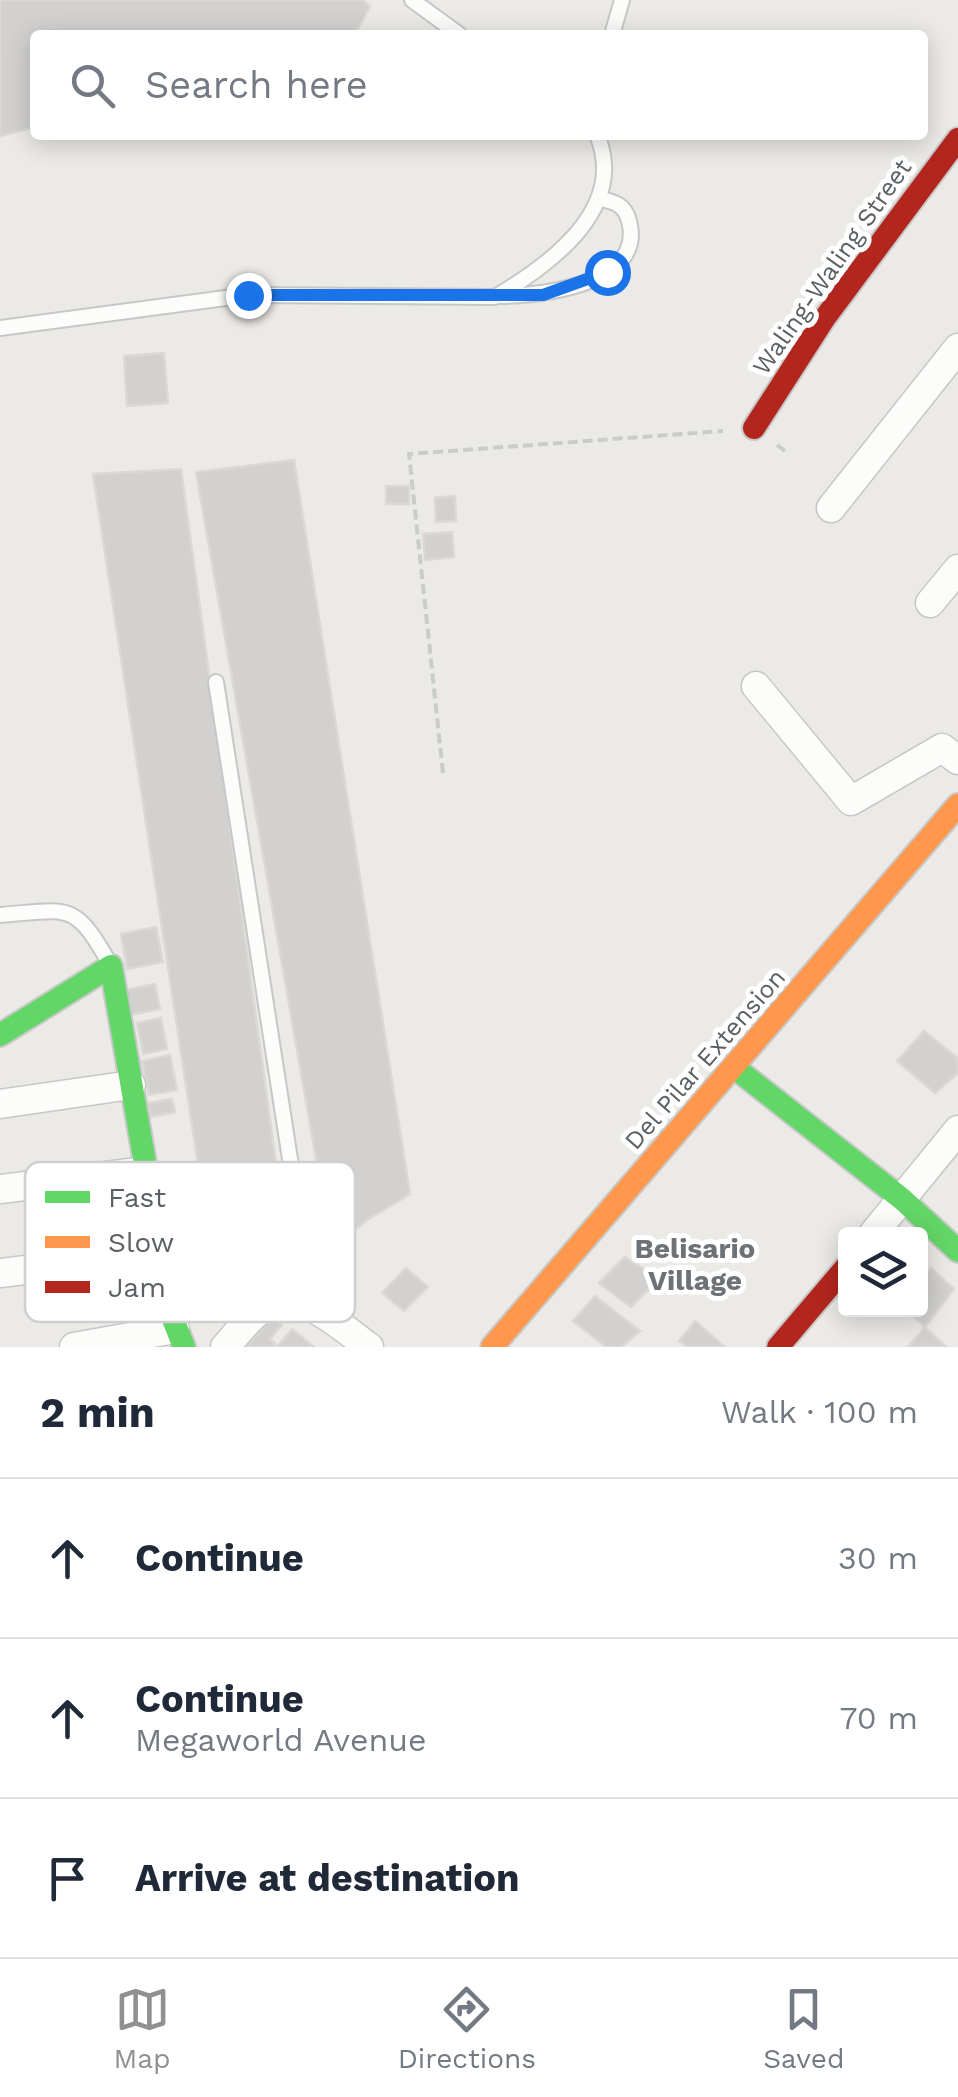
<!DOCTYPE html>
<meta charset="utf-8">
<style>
:root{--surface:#fff;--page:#f2f2f3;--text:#1f2937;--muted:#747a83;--line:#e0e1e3;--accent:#8e9092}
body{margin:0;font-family:"Work Sans",sans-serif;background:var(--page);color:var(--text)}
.controls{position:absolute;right:30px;bottom:30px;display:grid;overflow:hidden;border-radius:10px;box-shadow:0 5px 25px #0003}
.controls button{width:90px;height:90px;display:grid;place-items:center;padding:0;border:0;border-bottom:2px solid var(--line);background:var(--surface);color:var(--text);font:50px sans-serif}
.stop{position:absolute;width:30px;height:30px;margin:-22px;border:8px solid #1a73e8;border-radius:50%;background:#fff}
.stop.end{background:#1a73e8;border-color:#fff;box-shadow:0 2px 10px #0008}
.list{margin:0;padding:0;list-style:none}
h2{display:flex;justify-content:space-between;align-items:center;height:130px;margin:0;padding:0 40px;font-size:42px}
h2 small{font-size:32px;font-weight:400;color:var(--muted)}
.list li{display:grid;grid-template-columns:65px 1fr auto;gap:30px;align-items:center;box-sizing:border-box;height:160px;padding:0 40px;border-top:2px solid var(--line)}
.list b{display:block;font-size:38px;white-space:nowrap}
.list p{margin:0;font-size:32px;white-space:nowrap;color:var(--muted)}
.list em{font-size:32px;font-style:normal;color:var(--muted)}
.icon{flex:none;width:55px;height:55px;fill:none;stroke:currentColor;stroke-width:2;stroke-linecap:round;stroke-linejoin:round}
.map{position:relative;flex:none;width:958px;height:1347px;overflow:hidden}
.search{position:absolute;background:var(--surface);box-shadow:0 5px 25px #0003;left:30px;right:30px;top:30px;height:110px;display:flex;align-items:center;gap:25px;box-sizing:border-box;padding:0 35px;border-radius:10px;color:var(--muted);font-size:38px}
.sheet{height:610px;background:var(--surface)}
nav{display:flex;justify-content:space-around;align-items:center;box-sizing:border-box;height:140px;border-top:2px solid var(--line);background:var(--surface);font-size:28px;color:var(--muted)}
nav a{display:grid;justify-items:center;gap:5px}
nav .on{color:var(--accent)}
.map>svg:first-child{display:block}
.building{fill:#d2d1cf;stroke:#dbd9d5;stroke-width:2.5}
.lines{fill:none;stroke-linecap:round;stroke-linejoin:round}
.lane-casing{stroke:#c7c7c7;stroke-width:18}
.street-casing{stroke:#c7c7c7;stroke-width:31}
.fast-casing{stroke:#c8c8c8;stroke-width:26}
.slow-casing{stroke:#c8c8c8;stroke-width:26}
.jam-casing{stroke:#c8c8c8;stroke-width:26}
.path{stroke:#c8cdc9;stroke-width:4;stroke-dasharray:10 5;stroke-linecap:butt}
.lane{stroke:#fcfcfb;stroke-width:14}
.street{stroke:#fcfcfb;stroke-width:28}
.fast{stroke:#63d668;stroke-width:22}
.slow{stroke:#ff974d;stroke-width:22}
.jam{stroke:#b3261e;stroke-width:22}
.route{stroke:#1a73e8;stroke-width:12}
.labels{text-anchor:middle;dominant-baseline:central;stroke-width:10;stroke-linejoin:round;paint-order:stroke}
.street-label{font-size:25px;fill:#5b6064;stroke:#fff}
.neighbourhood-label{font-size:28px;font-weight:bold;fill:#6c7276;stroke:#fff}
.key{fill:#fff;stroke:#cecfd0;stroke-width:2.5}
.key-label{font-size:28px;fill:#5b6064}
</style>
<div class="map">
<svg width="958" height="1347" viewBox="0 0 958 1347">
<rect width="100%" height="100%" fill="#eceae6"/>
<g class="building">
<path d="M 0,0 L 363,0 L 370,7 L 354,35 L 35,35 L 35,127 L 0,136 Z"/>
<path d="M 164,353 L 168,403 L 127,406 L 124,356 Z"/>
<path d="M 294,460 L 410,1194 L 367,1220 L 332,1250 L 196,472 Z"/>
<path d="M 181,469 L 277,1171 L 262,1259 L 214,1270 L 93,474 Z"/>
<rect x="386" y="486" width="23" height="18"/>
<path d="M 455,496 L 456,521 L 436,522 L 435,498 Z"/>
<path d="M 452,532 L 454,557 L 425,560 L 423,534 Z"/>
<path d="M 156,927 L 163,962 L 127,969 L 121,934 Z"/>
<path d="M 155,984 L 160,1009 L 131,1015 L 126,990 Z"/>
<path d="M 161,1018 L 167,1049 L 143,1054 L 137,1023 Z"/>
<path d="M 924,1031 L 958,1058 L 958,1073 L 935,1093 L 897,1061 Z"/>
<path d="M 170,1055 L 177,1090 L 149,1095 L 142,1061 Z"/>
<path d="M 172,1099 L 175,1112 L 151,1117 L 148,1103 Z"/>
<path d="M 625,1257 L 659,1279 L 631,1307 L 599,1283 Z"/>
<path d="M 406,1268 L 428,1287 L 404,1311 L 382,1293 Z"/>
<path d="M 931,1268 L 954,1289 L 925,1327 L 906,1310 L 920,1310 L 920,1281 Z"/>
<path d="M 595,1296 L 640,1331 L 621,1347 L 606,1347 L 573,1321 Z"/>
<path d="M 272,1317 L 282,1325 L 270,1339 L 275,1344 L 273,1347 L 247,1347 Z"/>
<path d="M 695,1321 L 725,1347 L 687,1347 L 679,1341 Z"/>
<path d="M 925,1327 L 946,1347 L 908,1347 Z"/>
<path d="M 292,1329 L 314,1347 L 277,1347 Z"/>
</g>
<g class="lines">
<g class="lane-casing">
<g id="lane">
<path d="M 412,0 L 460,35"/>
<path d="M 612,35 L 622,0"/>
<path d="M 501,296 C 544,295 646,284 629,221 C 625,205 615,202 601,199"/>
<path d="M 0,328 L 248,295 L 495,297 C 551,264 628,208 597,135"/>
<path d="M 216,682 L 292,1172 L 289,1301"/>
<path d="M 0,915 C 70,910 74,900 111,966"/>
</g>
</g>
<g class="street-casing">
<g id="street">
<path d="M 831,508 L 958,348"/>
<path d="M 930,603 L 958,569"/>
<path d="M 756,686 L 851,801 L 942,748 L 958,760"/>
<path d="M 0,1104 L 131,1085"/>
<path d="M 0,1189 L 146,1171"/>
<path d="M 873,1234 L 958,1130"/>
<path d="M 0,1273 L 160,1253"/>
<path d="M 74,1347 L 175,1329"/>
<path d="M 225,1347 C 237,1334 249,1317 264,1307 C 299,1285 342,1328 369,1347"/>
</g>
</g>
<g class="fast-casing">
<g id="fast">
<path d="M 0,1035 L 111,966 L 171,1314 L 184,1347"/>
<path d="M 735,1068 L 902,1199 L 958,1251"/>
</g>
</g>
<g class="slow-casing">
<path id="slow" d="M 492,1347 L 958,805"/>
</g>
<g class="jam-casing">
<g id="jam">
<path d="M 754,428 L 824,319 L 958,139"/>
<path d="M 778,1347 L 846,1267"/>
</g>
</g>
<g class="path">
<path d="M 777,445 L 789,454"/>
<path d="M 443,773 L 409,454 L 723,431"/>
</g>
<use href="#lane" class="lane"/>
<use href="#street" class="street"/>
<use href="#fast" class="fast"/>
<use href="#slow" class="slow"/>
<use href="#jam" class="jam"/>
</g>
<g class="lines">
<path class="route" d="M 248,295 L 543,295 L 607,272"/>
</g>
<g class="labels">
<g class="street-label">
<text transform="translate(832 267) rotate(-55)">Waling-Waling Street</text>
<text transform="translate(705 1059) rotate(-49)">Del Pilar Extension</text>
</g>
<g class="neighbourhood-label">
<text x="695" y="1248">Belisario<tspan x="695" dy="32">Village</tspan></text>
</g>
</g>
<rect x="25" y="1162" width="330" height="160" rx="15" class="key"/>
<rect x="45" y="1191" width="45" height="12" fill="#63d668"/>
<rect x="45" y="1236" width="45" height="12" fill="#ff974d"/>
<rect x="45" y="1281" width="45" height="12" fill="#b3261e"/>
<g class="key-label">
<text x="108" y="1207">Fast</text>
<text x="108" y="1252">Slow</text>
<text x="108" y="1297">Jam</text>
</g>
</svg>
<div class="controls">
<button><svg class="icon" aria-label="layers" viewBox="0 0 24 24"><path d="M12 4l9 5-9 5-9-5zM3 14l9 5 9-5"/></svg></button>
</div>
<div class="stop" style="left:607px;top:272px"></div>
<div class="stop end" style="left:248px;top:295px"></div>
<div class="search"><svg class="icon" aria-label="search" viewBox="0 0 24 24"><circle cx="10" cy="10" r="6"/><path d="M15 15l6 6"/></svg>Search here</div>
</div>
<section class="sheet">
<h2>2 min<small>Walk · 100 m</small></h2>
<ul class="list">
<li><svg class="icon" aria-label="ahead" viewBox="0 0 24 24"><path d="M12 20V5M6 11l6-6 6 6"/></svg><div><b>Continue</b></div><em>30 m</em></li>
<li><svg class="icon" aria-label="ahead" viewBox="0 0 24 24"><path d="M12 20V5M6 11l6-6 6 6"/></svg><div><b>Continue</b><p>Megaworld Avenue</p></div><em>70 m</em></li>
<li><svg class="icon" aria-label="arrive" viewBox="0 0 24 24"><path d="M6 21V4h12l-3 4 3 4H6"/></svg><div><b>Arrive at destination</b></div></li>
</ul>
</section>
<nav>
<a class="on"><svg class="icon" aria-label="map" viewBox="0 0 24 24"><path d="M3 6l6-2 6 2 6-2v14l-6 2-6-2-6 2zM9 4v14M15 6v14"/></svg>Map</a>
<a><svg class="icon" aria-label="directions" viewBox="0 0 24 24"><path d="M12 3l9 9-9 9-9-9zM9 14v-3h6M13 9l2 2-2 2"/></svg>Directions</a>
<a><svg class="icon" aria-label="saved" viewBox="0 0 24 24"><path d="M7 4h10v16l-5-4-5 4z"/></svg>Saved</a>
</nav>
